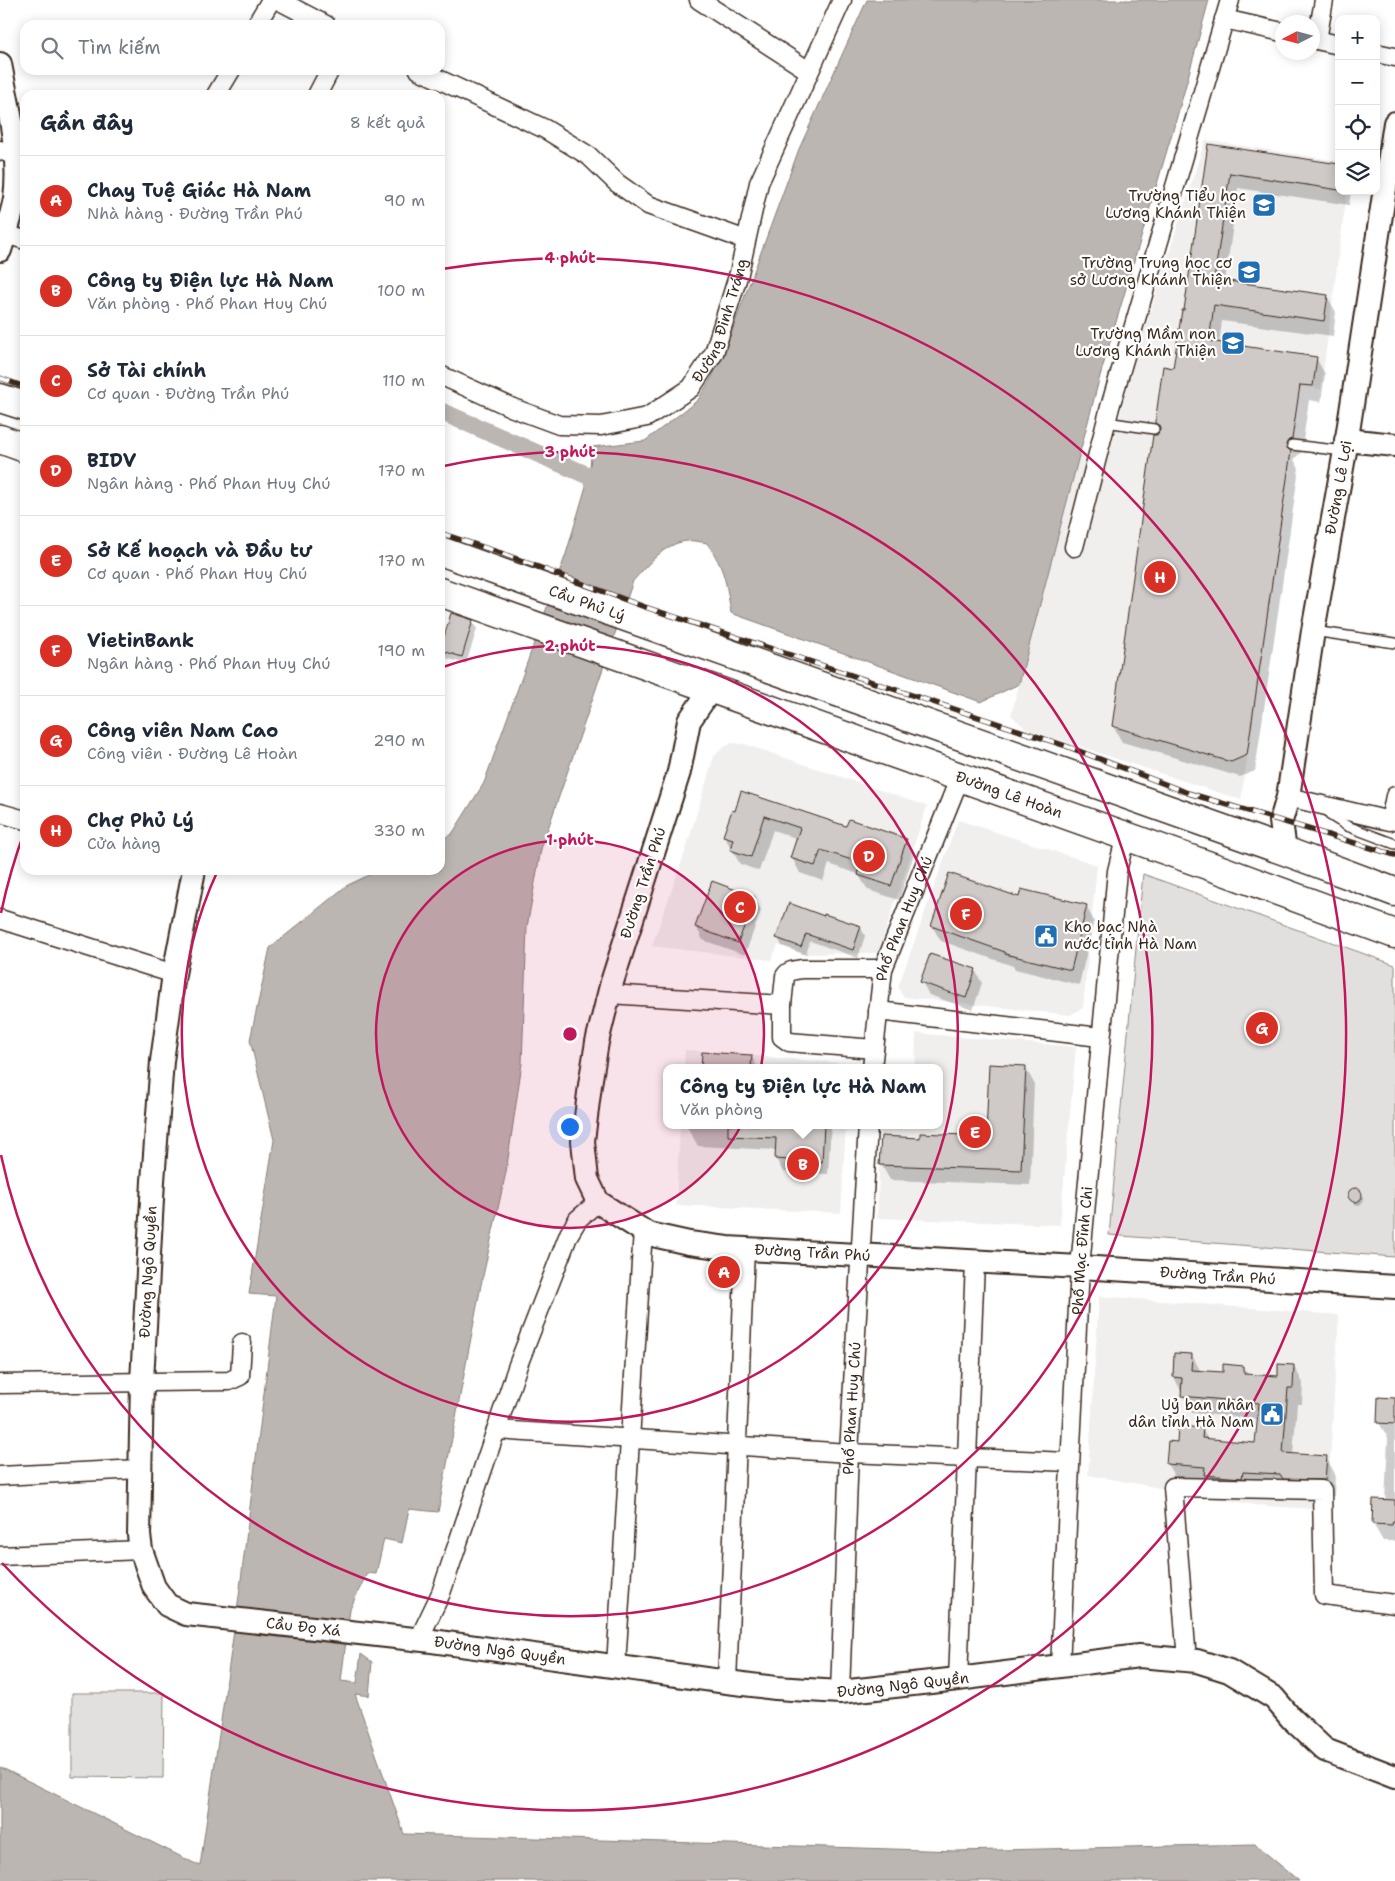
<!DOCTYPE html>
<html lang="vi">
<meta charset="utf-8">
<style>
:root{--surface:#fff;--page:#f2f2f3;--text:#1f2937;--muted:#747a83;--line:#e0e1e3;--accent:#d93025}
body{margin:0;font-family:"Shantell Sans",sans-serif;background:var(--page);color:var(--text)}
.controls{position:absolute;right:15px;top:15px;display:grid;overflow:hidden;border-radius:10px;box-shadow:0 2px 12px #0003}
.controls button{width:45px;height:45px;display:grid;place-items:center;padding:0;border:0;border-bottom:1px solid var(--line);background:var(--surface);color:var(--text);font:25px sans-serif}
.compass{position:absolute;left:1275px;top:15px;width:45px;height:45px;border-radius:50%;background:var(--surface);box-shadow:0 2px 12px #0003;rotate:264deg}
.you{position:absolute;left:569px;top:1126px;width:18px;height:18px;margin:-12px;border:4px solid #fff;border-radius:50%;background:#1a73e8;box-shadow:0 0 0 8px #1a73e833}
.badge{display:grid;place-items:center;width:32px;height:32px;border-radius:50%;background:var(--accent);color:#fff;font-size:16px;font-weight:700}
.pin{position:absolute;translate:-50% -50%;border:2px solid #fff;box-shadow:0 1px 5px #0006}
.popup{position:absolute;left:663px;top:1064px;width:280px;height:65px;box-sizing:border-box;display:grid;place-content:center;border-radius:10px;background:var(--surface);filter:drop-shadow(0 1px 4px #0005);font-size:16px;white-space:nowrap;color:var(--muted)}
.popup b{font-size:19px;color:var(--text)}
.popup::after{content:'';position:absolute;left:50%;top:100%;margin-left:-10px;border:10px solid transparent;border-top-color:var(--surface)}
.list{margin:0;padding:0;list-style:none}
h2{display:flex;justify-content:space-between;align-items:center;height:65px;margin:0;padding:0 20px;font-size:21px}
h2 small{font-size:16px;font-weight:400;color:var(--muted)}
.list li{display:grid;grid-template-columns:32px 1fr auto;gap:15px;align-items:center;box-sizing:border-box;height:90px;padding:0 20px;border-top:1px solid var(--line)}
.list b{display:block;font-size:19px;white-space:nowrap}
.list p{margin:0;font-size:16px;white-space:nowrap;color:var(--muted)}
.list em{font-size:16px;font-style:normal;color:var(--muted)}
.icon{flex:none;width:28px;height:28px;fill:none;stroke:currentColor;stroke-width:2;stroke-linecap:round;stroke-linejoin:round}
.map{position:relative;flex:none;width:1395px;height:1881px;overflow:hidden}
.search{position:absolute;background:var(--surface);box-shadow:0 2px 12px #0003;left:20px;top:20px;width:425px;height:55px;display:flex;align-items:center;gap:12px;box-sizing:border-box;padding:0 18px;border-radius:15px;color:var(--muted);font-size:19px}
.panel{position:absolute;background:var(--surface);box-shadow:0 2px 12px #0003;left:20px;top:90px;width:425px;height:785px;border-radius:15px}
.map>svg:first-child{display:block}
.built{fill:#f1efee}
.green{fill:#e2e0de;stroke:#8e857e}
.water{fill:#bcb6b3;stroke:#887e77}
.shadow{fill:#0003}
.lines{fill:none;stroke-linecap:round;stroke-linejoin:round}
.canal{stroke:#bcb6b3;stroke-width:18}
.building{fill:#cfcac7;stroke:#3b2a1e}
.service-casing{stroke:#3b2a1e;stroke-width:12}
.minor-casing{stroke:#3b2a1e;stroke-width:21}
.tertiary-casing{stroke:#3b2a1e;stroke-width:26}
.primary-casing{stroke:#3b2a1e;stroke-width:31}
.service{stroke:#fff;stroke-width:9}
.minor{stroke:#fff;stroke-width:18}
.tertiary{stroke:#fff;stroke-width:22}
.primary{stroke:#fff;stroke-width:28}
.rail-casing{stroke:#3b2a1e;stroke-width:5.5}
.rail{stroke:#fff;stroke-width:4;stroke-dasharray:11;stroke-linecap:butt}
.ring{fill:none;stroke:#c2185b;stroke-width:2.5}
.labels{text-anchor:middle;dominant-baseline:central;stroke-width:4.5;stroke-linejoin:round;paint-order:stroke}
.poi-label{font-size:15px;fill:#3b2a1e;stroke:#fff;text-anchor:end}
.street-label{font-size:15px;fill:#3b2a1e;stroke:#fff}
.centre{fill:#c2185b;stroke:#fff;stroke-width:2.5}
.ring-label{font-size:15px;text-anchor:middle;font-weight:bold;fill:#c2185b;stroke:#fff;stroke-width:4.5;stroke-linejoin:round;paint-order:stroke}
</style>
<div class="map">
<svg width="1395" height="1881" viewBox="0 0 1395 1881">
<rect width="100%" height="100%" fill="#fff"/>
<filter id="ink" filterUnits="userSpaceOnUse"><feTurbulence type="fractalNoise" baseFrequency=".02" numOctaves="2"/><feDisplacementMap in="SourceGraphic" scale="10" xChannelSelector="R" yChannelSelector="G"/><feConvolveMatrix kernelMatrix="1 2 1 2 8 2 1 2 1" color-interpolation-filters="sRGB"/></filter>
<g filter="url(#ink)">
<g class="built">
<path d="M 1205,140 L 1339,161 L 1339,191 L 1347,191 L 1321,389 L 1300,386 L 1241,800 L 1026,729 L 1011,715 L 1080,452 L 1108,458 L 1134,363 Z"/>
<path d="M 732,743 L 744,744 L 927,806 L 878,953 L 805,954 L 778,945 L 771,960 L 652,946 L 685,852 L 714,756 L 723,748 Z"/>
<path d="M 958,820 L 1097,865 L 1083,1008 L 1070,1015 L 903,997 L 898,987 Z"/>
<path d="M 916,1033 L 1076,1047 L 1060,1225 L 877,1218 L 881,1126 L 912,1128 L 913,1125 L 939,1125 L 939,1068 L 915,1068 Z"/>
<path d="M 685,1050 L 850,1064 L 849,1068 L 684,1068 Z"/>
<path d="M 680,1125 L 846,1125 L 841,1213 L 676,1205 Z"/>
<path d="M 1099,1296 L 1339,1315 L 1327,1510 L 1254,1505 L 1088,1475 Z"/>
</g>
<g class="green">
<path d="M 1143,874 L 1395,965 L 1395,1257 L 1109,1235 Z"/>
<path d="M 72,1693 L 164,1693 L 163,1778 L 72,1777 Z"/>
</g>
<path class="water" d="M 867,0 L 1209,0 L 1181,103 L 1100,376 L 1019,684 L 981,702 L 731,613 C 726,582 725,569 707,543 C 701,542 693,540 687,541 C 664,543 647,566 633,581 L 541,849 L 527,927 L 522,1063 L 506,1172 L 481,1285 L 438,1512 L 409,1509 L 402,1543 L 384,1539 L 376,1574 L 367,1573 L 350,1609 L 341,1681 L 357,1683 L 361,1654 L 372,1662 L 369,1696 L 355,1694 L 404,1834 L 957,1851 L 1255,1844 L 1299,1881 L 0,1881 L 0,1767 L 200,1866 L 239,1596 L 276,1296 L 249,1294 L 274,1140 L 250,1040 L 270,948 L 346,886 L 379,870 L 440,870 L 440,840 L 452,834 L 484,783 L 566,554 L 589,476 L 592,447 L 645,441 L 698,400 L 712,377 L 725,350 L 799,149 Z"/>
<g class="shadow">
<path d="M 1209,146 L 1339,165 L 1339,191 L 1351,191 L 1349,205 L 1238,188 L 1225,282 L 1327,296 L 1336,312 L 1333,336 L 1222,321 L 1219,344 L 1316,358 L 1325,374 L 1321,402 L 1309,400 L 1301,454 L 1298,455 L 1294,460 L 1299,468 L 1255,771 L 1240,777 L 1122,742 L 1113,726 L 1157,436 L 1161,431 L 1156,423 L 1174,369 L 1185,311 Z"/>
<path d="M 472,621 L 477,629 L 466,664 L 446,658 L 442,650 Z"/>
<path d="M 742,793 L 847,828 L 906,840 L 914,854 L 899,900 L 868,890 L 858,874 L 829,864 L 823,881 L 800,873 L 792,858 L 798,839 L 773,830 L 759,871 L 740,864 L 724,836 L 735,812 Z"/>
<path d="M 754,898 L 761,910 L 745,955 L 703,940 L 696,927 Z"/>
<path d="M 1019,899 L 1086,906 L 1094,921 L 1079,985 L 1015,969 L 1013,966 L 941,941 L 932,926 Z"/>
<path d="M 825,915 L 861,928 L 865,936 L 858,958 L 810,941 L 806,955 L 782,946 L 778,938 L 824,917 Z"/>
<path d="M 975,970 L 982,983 L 973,1010 L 929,995 L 922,982 Z"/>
<path d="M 751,1056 L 758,1068 L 702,1068 Z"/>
<path d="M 1025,1067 L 1034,1083 L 1030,1185 L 890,1180 L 881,1164 L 921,1140 L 987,1138 Z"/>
<path d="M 686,1125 L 831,1125 L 828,1174 L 783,1172 L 776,1159 L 777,1150 L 698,1146 Z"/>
<path d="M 1354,1189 L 1359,1190 L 1363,1198 L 1362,1203 L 1359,1205 L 1354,1204 L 1350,1195 L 1351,1191 Z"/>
<path d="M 1176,1354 L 1192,1355 L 1201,1372 L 1224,1373 L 1244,1367 L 1248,1375 L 1279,1377 L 1294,1366 L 1303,1383 L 1302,1404 L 1297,1404 L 1293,1455 L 1326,1457 L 1335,1474 L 1334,1496 L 1294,1495 L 1177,1480 L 1167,1464 L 1179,1443 L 1202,1429 L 1208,1440 L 1256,1444 L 1259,1419 L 1192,1413 L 1174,1377 Z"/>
<path d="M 1395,1400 L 1395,1541 L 1383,1541 L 1373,1524 L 1385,1501 L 1388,1438 L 1379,1423 Z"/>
</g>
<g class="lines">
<path class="canal" d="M 440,411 L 589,476 L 603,493"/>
</g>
<g class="building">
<path d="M 1208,144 L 1339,164 L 1339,190 L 1230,173 L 1214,279 L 1328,295 L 1324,321 L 1214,305 L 1209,341 L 1317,357 L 1313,386 L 1300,385 L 1292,439 L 1289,440 L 1286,444 L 1287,448 L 1291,451 L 1247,755 L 1231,762 L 1112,726 L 1153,435 L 1157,435 L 1160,430 L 1160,426 L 1155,423 L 1163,366 L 1173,368 L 1182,310 L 1184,310 Z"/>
<path d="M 451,613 L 473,620 L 462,657 L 440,650 Z"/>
<path d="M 741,791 L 846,826 L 849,819 L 907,839 L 891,886 L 858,875 L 861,863 L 821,850 L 815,866 L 790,858 L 800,828 L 764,816 L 751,857 L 730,850 L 733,839 L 723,836 L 732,810 L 735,811 Z"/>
<path d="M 949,873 L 1019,897 L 1021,889 L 1087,905 L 1071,970 L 1005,954 L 1005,952 L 931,926 Z"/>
<path d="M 712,881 L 755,897 L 738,943 L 695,927 Z"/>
<path d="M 789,903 L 824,916 L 824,914 L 861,926 L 853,950 L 806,934 L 801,947 L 776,938 Z"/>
<path d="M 930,954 L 976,969 L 966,998 L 920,982 Z"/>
<path d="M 702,1052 L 752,1055 L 751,1068 L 701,1068 Z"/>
<path d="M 989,1064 L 1026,1066 L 1021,1170 L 879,1165 L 881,1136 L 920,1138 L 920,1133 L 986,1136 Z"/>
<path d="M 728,1125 L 824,1125 L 822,1162 L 775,1159 L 776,1138 L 728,1136 Z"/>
<circle cx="1355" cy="1195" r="7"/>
<path d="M 1174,1353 L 1192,1354 L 1191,1370 L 1223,1372 L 1223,1364 L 1244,1366 L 1244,1374 L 1278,1376 L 1278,1364 L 1294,1365 L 1293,1388 L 1288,1388 L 1283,1453 L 1327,1456 L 1325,1480 L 1283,1479 L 1280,1474 L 1243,1472 L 1242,1478 L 1204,1475 L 1205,1467 L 1166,1464 L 1168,1441 L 1177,1442 L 1178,1426 L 1203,1428 L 1202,1438 L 1255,1443 L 1259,1403 L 1181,1396 L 1182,1378 L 1173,1377 Z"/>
<path d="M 1378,1397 L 1395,1398 L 1395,1424 L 1377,1423 Z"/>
<path d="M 1373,1499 L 1395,1500 L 1395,1521 L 1393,1521 L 1392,1525 L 1372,1524 Z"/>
</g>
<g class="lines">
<g class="service-casing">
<g id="service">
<path d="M 1106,422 L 1154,429"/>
<path d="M 1292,445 L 1344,451"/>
<path d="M 1313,631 L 1395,643"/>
<path d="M 1326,806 L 1331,816 L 1347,826 L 1395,844"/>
</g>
</g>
<g class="minor-casing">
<g id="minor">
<path d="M 278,0 L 326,25"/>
<path d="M 699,0 L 809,71"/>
<path d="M 1224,19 L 1282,32"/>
<path d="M 256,25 L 271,0"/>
<path d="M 1312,39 L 1339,45"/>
<path d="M 1317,40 L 1324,0"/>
<path d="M 1376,53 L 1395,57"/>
<path d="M 419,70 L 545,129 L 589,156 L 617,183 L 648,205 L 746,240"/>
<path d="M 216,95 L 231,70"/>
<path d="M 317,95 L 330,70"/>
<path d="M 0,150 L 15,156"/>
<path d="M 5,234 L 25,240"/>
<path id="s1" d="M 440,375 L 513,408 L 559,425 L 601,426 L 647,417 L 691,388 L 714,353 L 739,273 L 759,183 L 842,0"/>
<path d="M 1074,547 L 1110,407 L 1230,0"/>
<path d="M 1288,797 L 1390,821 L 1395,796"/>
<path d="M 0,813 L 25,820"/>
<path d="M 0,919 L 174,974"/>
<path d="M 609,994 L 782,1005"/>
<path d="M 878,1011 L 1100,1037"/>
<path d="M 874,1049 L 789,1042 L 782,1037 L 782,1005 L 785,976 C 789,970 795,970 802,969 L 883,969"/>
<path id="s2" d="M 872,1068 L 883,969 L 960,777"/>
<path d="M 0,1384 L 229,1381 L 240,1376 L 242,1343"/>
<path d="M 496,1430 L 849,1453 L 1069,1462"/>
<path d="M 0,1476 L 140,1469"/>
<path d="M 0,1556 L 141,1550"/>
<path d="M 419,1639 L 441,1593 L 518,1365 L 569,1234 L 578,1219 L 598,1202"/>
<path d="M 1187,1660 L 1173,1487 L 1322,1490 L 1324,1595 L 1395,1604"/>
<path d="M 616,1666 L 643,1230"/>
<path id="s3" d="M 1060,1666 L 1080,1267 L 1117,871 L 1122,851 L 1129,837"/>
<path d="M 958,1679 L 975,1262"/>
<path d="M 727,1682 L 745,1249"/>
<path id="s4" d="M 840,1692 L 849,1453 L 868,1125"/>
</g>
</g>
<g class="tertiary-casing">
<g id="tertiary">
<path d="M 0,64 C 8,108 21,153 15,198 C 12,216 5,234 0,250"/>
<path d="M 1346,440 L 1395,445"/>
<path id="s5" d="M 711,689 L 689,721 L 679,772 L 612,982 L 597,1042 L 590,1085 L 583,1141 L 587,1179 L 598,1202 L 648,1234 L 689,1243 L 727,1248 L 1080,1267 L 1395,1287"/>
<path id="s6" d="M 1285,851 L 1281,821 L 1288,797 L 1313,631 L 1345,451 L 1395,123"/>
<path id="s7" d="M 194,870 L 174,974 L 162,1061 L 153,1181 L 142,1381 L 139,1535 L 141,1550 L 154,1587 L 167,1605 L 186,1614 L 432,1641 L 727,1682 L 776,1688 L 840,1692 L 958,1679 L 1139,1656 L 1197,1661 L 1229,1671 L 1274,1698 L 1291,1718 L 1325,1750 L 1395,1777"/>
</g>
</g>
<g class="primary-casing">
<g id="primary">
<path d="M 0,398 L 25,406"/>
<path d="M 0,439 L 25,448"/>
<path id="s8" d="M 440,551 L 1285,851 L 1395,892"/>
<path id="s9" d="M 440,592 L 1224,871 L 1395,934"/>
</g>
</g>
<use href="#service" class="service"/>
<use href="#minor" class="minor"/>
<use href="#tertiary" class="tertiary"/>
<use href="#primary" class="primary"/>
<g class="rail-casing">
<g id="rail">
<path d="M 0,378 L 25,387"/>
<path d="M 440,533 L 501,553 L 642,606 L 1066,746 L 1188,793 L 1395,855"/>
</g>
</g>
<use href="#rail" class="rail"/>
</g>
</g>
<circle cx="570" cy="1034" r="194" fill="#c2185b" fill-opacity=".12"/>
<g class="ring">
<circle cx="570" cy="1034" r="194"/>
<path d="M440 668A388 388 0 1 1 218 870"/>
<path d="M1 913A582 582 0 0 1 25 830M444 466A582 582 0 1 1 1 1155"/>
<path d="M442 269A776 776 0 1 1 2 1563"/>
</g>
<defs>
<g id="school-square" transform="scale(1.25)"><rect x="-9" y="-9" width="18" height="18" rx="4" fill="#1f6fb2" stroke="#fff"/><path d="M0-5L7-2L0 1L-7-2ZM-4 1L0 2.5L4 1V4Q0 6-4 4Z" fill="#fff"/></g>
<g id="civic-square" transform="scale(1.25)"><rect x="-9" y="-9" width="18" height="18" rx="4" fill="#1f6fb2" stroke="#fff"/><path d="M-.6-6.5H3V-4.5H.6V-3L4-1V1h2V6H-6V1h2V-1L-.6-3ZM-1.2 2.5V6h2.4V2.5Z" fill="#fff"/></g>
</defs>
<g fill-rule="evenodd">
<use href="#school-square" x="1264" y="205"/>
<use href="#school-square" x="1249" y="272"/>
<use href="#school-square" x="1233" y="343"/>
<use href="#civic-square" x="1046" y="936"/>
<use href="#civic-square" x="1272" y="1414"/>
</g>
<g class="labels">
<g class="poi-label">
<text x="1246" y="196">Trường Tiểu học<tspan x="1246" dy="17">Lương Khánh Thiện</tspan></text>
<text x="1232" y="263">Trường Trung học cơ<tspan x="1232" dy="17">sở Lương Khánh Thiện</tspan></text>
<text x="1216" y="334">Trường Mầm non<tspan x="1216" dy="17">Lương Khánh Thiện</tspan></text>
<text x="1064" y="927" text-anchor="start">Kho bạc Nhà<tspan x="1064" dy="17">nước tỉnh Hà Nam</tspan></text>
<text x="1254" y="1405">Uỷ ban nhân<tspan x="1254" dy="17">dân tỉnh Hà Nam</tspan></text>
</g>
<g class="street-label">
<text stroke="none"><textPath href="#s1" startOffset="345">Đường Đinh Tráng</textPath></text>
<text stroke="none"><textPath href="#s6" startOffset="369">Đường Lê Lợi</textPath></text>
<text stroke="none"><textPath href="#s8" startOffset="156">Cầu Phủ Lý</textPath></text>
<text stroke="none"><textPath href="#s9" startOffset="604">Đường Lê Hoàn</textPath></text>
<text transform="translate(643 883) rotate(-72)">Đường Trần Phú</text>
<text stroke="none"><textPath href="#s2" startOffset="154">Phố Phan Huy Chú</textPath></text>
<text stroke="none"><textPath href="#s3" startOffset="416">Phố Mạc Đĩnh Chi</textPath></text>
<text stroke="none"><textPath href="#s5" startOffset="762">Đường Trần Phú</textPath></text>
<text transform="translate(148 1272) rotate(-87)">Đường Ngô Quyền</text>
<text stroke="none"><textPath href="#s5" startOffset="1168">Đường Trần Phú</textPath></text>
<text stroke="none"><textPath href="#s4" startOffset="284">Phố Phan Huy Chú</textPath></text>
<text stroke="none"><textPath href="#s7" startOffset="884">Cầu Đọ Xá</textPath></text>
<text stroke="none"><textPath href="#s7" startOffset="1082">Đường Ngô Quyền</textPath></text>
<text stroke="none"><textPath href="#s7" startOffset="1488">Đường Ngô Quyền</textPath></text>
</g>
</g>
<circle cx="570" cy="1034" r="8" class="centre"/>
<g class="ring-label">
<text x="570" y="263">4 phút</text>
<text x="570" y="457">3 phút</text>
<text x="570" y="651">2 phút</text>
<text x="570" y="845">1 phút</text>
</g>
</svg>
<div class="controls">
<button>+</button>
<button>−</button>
<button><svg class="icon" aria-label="locate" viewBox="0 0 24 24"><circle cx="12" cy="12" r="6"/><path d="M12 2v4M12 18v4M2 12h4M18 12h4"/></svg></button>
<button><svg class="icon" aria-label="layers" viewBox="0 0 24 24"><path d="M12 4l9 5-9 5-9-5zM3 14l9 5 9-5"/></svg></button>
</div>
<svg class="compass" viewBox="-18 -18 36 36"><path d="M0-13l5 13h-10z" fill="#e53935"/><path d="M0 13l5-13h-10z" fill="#747a83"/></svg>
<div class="you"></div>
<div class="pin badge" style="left:724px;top:1272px">A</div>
<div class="pin badge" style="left:803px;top:1164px">B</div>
<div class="popup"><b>Công ty Điện lực Hà Nam</b>Văn phòng</div>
<div class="pin badge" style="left:740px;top:907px">C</div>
<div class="pin badge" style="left:869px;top:856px">D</div>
<div class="pin badge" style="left:975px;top:1132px">E</div>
<div class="pin badge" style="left:966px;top:914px">F</div>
<div class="pin badge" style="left:1262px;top:1028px">G</div>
<div class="pin badge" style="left:1160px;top:577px">H</div>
<div class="search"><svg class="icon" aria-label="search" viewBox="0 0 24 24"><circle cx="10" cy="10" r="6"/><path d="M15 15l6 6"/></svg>Tìm kiếm</div>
<section class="panel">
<h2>Gần đây<small>8 kết quả</small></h2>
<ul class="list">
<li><span class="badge">A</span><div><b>Chay Tuệ Giác Hà Nam</b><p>Nhà hàng · Đường Trần Phú</p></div><em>90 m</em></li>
<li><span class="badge">B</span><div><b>Công ty Điện lực Hà Nam</b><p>Văn phòng · Phố Phan Huy Chú</p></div><em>100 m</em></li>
<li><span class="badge">C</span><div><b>Sở Tài chính</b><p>Cơ quan · Đường Trần Phú</p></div><em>110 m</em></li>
<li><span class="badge">D</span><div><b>BIDV</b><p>Ngân hàng · Phố Phan Huy Chú</p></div><em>170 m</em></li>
<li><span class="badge">E</span><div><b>Sở Kế hoạch và Đầu tư</b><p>Cơ quan · Phố Phan Huy Chú</p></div><em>170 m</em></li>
<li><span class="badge">F</span><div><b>VietinBank</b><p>Ngân hàng · Phố Phan Huy Chú</p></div><em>190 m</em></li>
<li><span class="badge">G</span><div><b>Công viên Nam Cao</b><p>Công viên · Đường Lê Hoàn</p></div><em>290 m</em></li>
<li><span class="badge">H</span><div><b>Chợ Phủ Lý</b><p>Cửa hàng</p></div><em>330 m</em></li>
</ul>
</section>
</div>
